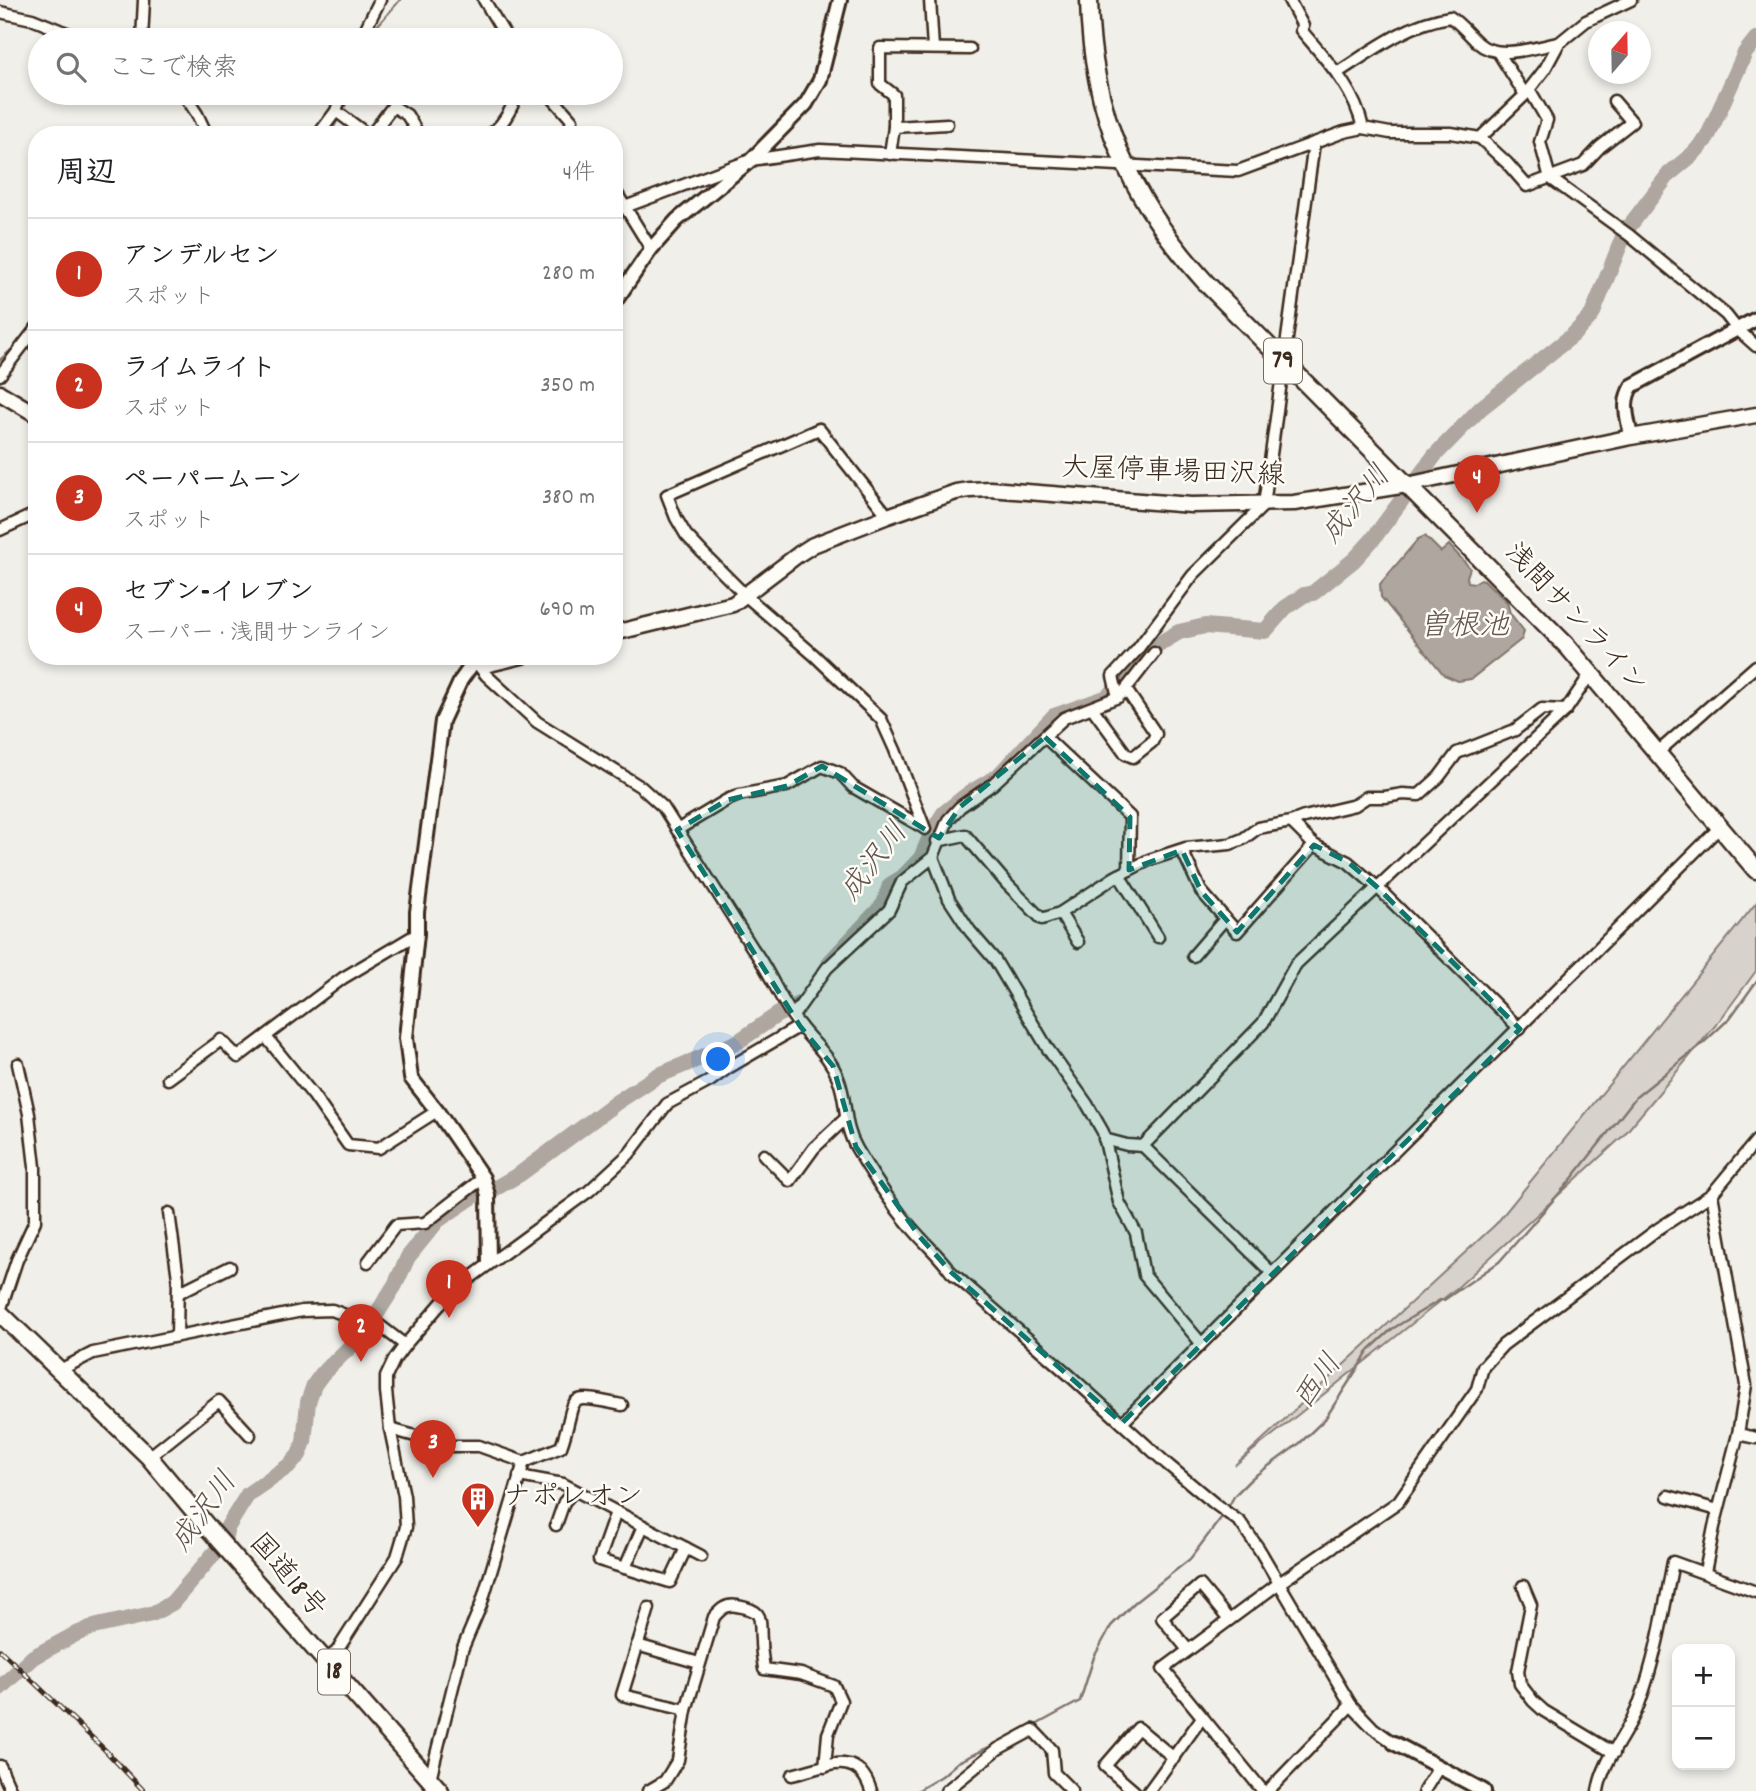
<!DOCTYPE html>
<html lang="ja">
<meta charset="utf-8">
<style>
:root{--surface:#fff;--page:#f2f2f2;--text:#202124;--muted:#757577;--line:#e0e0e0;--accent:#c8321e}
body{margin:0;font-family:Dekko,"Klee One",sans-serif;background:var(--page);color:var(--text)}
.controls{position:absolute;right:21px;bottom:21px;display:grid;overflow:hidden;border-radius:14px;box-shadow:0 4px 10px #0003}
.controls button{width:63px;height:63px;display:grid;place-items:center;padding:0;border:0;border-bottom:2px solid var(--line);background:var(--surface);color:var(--text);font:35px sans-serif}
.compass{position:absolute;left:1588px;top:21px;width:63px;height:63px;border-radius:50%;background:var(--surface);box-shadow:0 4px 10px #0003;rotate:20deg}
.you{position:absolute;left:719px;top:1060px;width:24px;height:24px;margin:-18px;border:5px solid #fff;border-radius:50%;background:#1a73e8;box-shadow:0 0 0 10px #1a73e833}
.badge{display:grid;place-items:center;width:46px;height:46px;border-radius:50%;background:var(--accent);color:#fff;font-size:23px;font-weight:700}
.pin{position:absolute;translate:-50% -58px;filter:drop-shadow(0 2px 4px #0008)}
.pin::after{content:'';position:absolute;top:37px;width:24px;height:21px;background:inherit;clip-path:polygon(0 0,100% 0,50% 100%)}
.list{margin:0;padding:0;list-style:none}
h2{display:flex;justify-content:space-between;align-items:center;height:91px;margin:0;padding:0 28px;font-size:30px}
h2 small{font-size:23px;font-weight:400;color:var(--muted)}
.list li{display:grid;grid-template-columns:46px 1fr auto;gap:21px;align-items:center;box-sizing:border-box;height:112px;padding:0 28px;border-top:2px solid var(--line)}
.list b{display:block;font-size:26px;white-space:nowrap}
.list p{margin:0;font-size:23px;white-space:nowrap;color:var(--muted)}
.list em{font-size:23px;font-style:normal;color:var(--muted)}
.icon{flex:none;width:38px;height:38px;fill:none;stroke:currentColor;stroke-width:2;stroke-linecap:round;stroke-linejoin:round}
.map{position:relative;flex:none;width:1756px;height:1791px;overflow:hidden}
.search{position:absolute;background:var(--surface);box-shadow:0 4px 10px #0003;left:28px;top:28px;width:595px;height:77px;display:flex;align-items:center;gap:18px;box-sizing:border-box;padding:0 24px;border-radius:38px;color:var(--muted);font-size:26px}
.panel{position:absolute;background:var(--surface);box-shadow:0 4px 10px #0003;left:28px;top:126px;width:595px;height:539px;border-radius:28px}
.map>svg:first-child{display:block}
.green{fill:#d7d2cc;stroke:#897e75;stroke-width:2}
.water{fill:#aea69f;stroke:#80746b;stroke-width:2}
.lines{fill:none;stroke-linecap:round;stroke-linejoin:round}
.stream{stroke:#80746b;stroke-width:2.5}
.river{stroke:#aea69f;stroke-width:16}
.minor-casing{stroke:#3b2a1e;stroke-width:15}
.tertiary-casing{stroke:#3b2a1e;stroke-width:18}
.secondary-casing{stroke:#3b2a1e;stroke-width:19}
.primary-casing{stroke:#3b2a1e;stroke-width:21}
.trunk-casing{stroke:#3b2a1e;stroke-width:21}
.minor{stroke:#fdfcf7;stroke-width:10}
.tertiary{stroke:#fdfcf7;stroke-width:12}
.secondary{stroke:#fdfcf7;stroke-width:14}
.primary{stroke:#fdfcf7;stroke-width:16}
.trunk{stroke:#fdfcf7;stroke-width:16}
.rail-casing{stroke:#3b2a1e;stroke-width:5}
.rail{stroke:#fdfcf7;stroke-width:2.5;stroke-dasharray:8;stroke-linecap:butt}
.marked{fill:#0f766e;fill-opacity:0.2;stroke:#0f766e;stroke-width:5;stroke-dasharray:14 9;stroke-linejoin:round}
.labels{text-anchor:middle;dominant-baseline:central;stroke-width:5;stroke-linejoin:round;paint-order:stroke}
.shield{fill:#fdfcf7;stroke:#75695f;stroke-width:2}
.shield-label{font-size:26px;font-weight:bold;fill:#3b2a1e}
.street-label{font-size:28px;fill:#3b2a1e;stroke:#fdfcf7}
.poi-label{font-size:28px;fill:#3b2a1e;stroke:#fdfcf7;text-anchor:start}
.water-label{font-size:30px;font-style:italic;fill:#63554b;stroke:#fdfcf7}
</style>
<div class="map">
<svg width="1756" height="1791" viewBox="0 0 1756 1791">
<rect width="100%" height="100%" fill="#f1efea"/>
<filter id="ink" filterUnits="userSpaceOnUse"><feTurbulence type="fractalNoise" baseFrequency=".0143" numOctaves="2"/><feDisplacementMap in="SourceGraphic" scale="14" xChannelSelector="R" yChannelSelector="G"/><feConvolveMatrix kernelMatrix="1 2 1 2 8 2 1 2 1" color-interpolation-filters="sRGB"/></filter>
<g filter="url(#ink)">
<path class="green" d="M 1756,903 L 1756,971 L 1720,1020 L 1623,1136 L 1458,1287 L 1235,1465 L 1496,1224 Z"/>
<path class="water" d="M 1425,536 L 1441,552 L 1449,545 L 1470,568 L 1467,577 L 1468,582 L 1474,583 L 1481,579 L 1484,580 L 1507,602 L 1510,613 L 1524,631 L 1522,639 L 1471,679 L 1458,681 L 1444,675 L 1381,597 L 1380,584 L 1418,539 Z"/>
<g class="lines">
<g class="stream">
<path d="M 373,40 L 378,25 L 400,0"/>
<path d="M 342,111 L 352,93"/>
<path d="M 330,135 L 339,117"/>
<path d="M 0,360 L 18,344"/>
<path d="M 1227,1509 L 1235,1495 L 1252,1478 L 1300,1443 L 1325,1419 L 1370,1349 L 1392,1329 L 1440,1300 L 1444,1300 L 1499,1262 L 1570,1181 L 1636,1097 L 1702,1044 L 1730,1018 L 1756,982"/>
<path d="M 1034,1726 L 1080,1701 L 1094,1657 L 1111,1626 L 1134,1603 L 1190,1559 L 1224,1514"/>
<path d="M 917,1791 L 942,1776 L 958,1762 L 1006,1739"/>
</g>
<g class="river">
<path d="M 830,962 L 884,904 L 890,885 L 903,877 L 921,858 L 932,832 L 944,813 L 968,794 L 998,776 L 1054,716 L 1105,698 L 1122,685 L 1157,645 L 1179,632 L 1205,626 L 1265,631 L 1285,608 L 1304,595 L 1313,593 L 1354,560 L 1373,539 L 1435,455 L 1481,408 L 1573,335 L 1592,315 L 1625,232 L 1669,174 L 1693,154 L 1707,138 L 1745,53 L 1756,39"/>
<path d="M 0,1688 L 33,1657 L 74,1635 L 93,1627 L 152,1614 L 172,1603 L 223,1543 L 227,1528 L 248,1494 L 290,1465 L 299,1455 L 304,1442 L 308,1402 L 314,1385 L 322,1374 L 352,1345 L 376,1315 L 395,1285 L 408,1257 L 438,1220 L 475,1195 L 494,1189 L 520,1174 L 617,1102 L 657,1076 L 736,1043 L 777,1015 L 801,1003"/>
</g>
<g class="minor-casing">
<g id="minor">
<path d="M 484,0 L 508,40"/>
<path d="M 930,0 L 933,48"/>
<path d="M 1289,0 L 1303,26 L 1301,30 C 1327,61 1354,88 1363,128"/>
<path d="M 0,12 L 32,19 L 84,40"/>
<path d="M 142,40 L 144,0"/>
<path d="M 360,40 L 380,0"/>
<path d="M 1498,52 L 1522,90 L 1532,94 L 1547,120 L 1540,142 L 1550,178 L 1629,235 L 1726,315 L 1737,329 L 1756,346"/>
<path d="M 1337,73 C 1373,50 1408,23 1450,17 C 1461,24 1468,34 1478,43 C 1498,61 1535,47 1559,43"/>
<path d="M 183,93 L 197,114 L 207,135"/>
<path d="M 548,93 L 572,120 L 568,135"/>
<path d="M 336,111 L 368,135"/>
<path d="M 894,127 L 947,124"/>
<path d="M 318,135 L 336,111 L 342,93"/>
<path d="M 371,135 L 393,106 L 407,115 L 419,135"/>
<path d="M 487,135 C 501,130 513,107 517,93"/>
<path d="M 1480,138 L 1524,96 L 1545,69 L 1559,43 L 1586,21 L 1631,0"/>
<path d="M 890,154 L 894,127 L 894,95 L 880,84 L 880,48 L 970,49"/>
<path d="M 614,189 L 651,249"/>
<path d="M 614,211 L 751,160 L 820,150 L 1238,171 L 1344,132 L 1363,128 L 1390,133 L 1451,133 L 1480,138 L 1507,163 L 1527,186 L 1583,165 L 1600,147 L 1632,122 L 1614,101"/>
<path d="M 0,375 L 37,327"/>
<path d="M 888,516 L 819,429 L 667,495 L 676,518 L 686,535 L 703,553 L 746,596 L 814,655 L 881,719 L 895,750 L 925,829"/>
<path d="M 0,530 L 37,513"/>
<path d="M 474,660 L 486,675 L 537,722 L 641,787 L 663,807 L 753,949 C 771,973 781,1003 800,1026 C 814,1044 830,1056 838,1078 C 848,1102 842,1124 857,1149 C 875,1180 895,1210 919,1236 C 930,1248 941,1258 951,1272 L 1068,1374 L 1167,1464 L 1215,1504 L 1240,1522 L 1259,1549 L 1351,1705 L 1373,1728 L 1394,1743"/>
<path d="M 1122,694 L 1154,653"/>
<path d="M 1093,709 L 1126,754 L 1133,757 L 1152,742 L 1156,734 L 1127,691"/>
<path d="M 1045,737 L 1130,817 L 1129,870"/>
<path d="M 1658,752 L 1756,666"/>
<path d="M 1291,822 L 1314,845 L 1348,862 L 1377,887 L 1520,1029"/>
<path d="M 677,830 L 727,800 L 739,795 L 787,786 L 822,766 L 840,773 L 853,787 L 924,828"/>
<path d="M 937,841 L 965,835 L 1007,884 L 1042,919 L 1060,913 L 1115,877 L 1149,860 L 1186,848 L 1230,844 L 1243,839 L 1258,828 L 1291,822 L 1304,817 L 1355,805 L 1367,797 L 1385,797 L 1403,794 L 1419,795 L 1439,777 L 1457,753 L 1515,730 L 1542,709 L 1566,710"/>
<path d="M 1182,850 L 1201,891 L 1237,932 L 1314,845"/>
<path d="M 933,857 L 949,899 L 970,931 L 995,960 L 1048,1049 L 1087,1104 L 1103,1132 L 1119,1202 L 1136,1233 L 1144,1275 L 1201,1343"/>
<path d="M 1119,875 L 1158,937"/>
<path d="M 1060,913 L 1078,942"/>
<path d="M 1193,956 L 1225,919"/>
<path d="M 793,1016 L 827,968 L 889,910 L 902,882 L 933,857 L 948,820 L 960,807 L 993,784 L 1064,718 L 1118,697 L 1113,676 L 1137,650 L 1193,575 L 1264,505 L 1314,143"/>
<path d="M 266,1037 L 313,1095 L 348,1145 L 379,1148 L 437,1111"/>
<path d="M 168,1079 L 221,1040 L 238,1057 L 343,978 L 417,934"/>
<path d="M 1104,1139 L 1127,1145 L 1143,1146"/>
<path d="M 764,1155 L 790,1181 L 814,1148 L 845,1119"/>
<path d="M 169,1213 L 178,1278 L 177,1336"/>
<path d="M 368,1262 L 396,1225 L 425,1223 L 483,1178"/>
<path d="M 1272,1273 L 1143,1146 L 1263,1023 L 1296,964 L 1566,710 L 1591,673"/>
<path d="M 178,1293 L 230,1267"/>
<path d="M 0,1311 L 17,1260 L 35,1221 L 35,1167 L 29,1114 L 18,1064"/>
<path d="M 60,1370 L 93,1353 L 302,1311 L 332,1310 L 360,1321 L 366,1315 L 405,1345"/>
<path d="M 1122,1423 L 1720,827"/>
<path d="M 390,1429 L 451,1446 L 479,1446 L 524,1462 L 561,1447 C 579,1397 560,1392 622,1405"/>
<path d="M 1738,1434 L 1756,1438"/>
<path d="M 149,1457 L 219,1401 L 250,1435"/>
<path d="M 519,1476 L 563,1484 L 701,1556"/>
<path d="M 1668,1496 L 1718,1510"/>
<path d="M 616,1512 L 599,1560 L 670,1582 L 686,1548"/>
<path d="M 556,1525 L 564,1502 L 574,1491"/>
<path d="M 625,1568 L 643,1526"/>
<path d="M 1705,1572 L 1714,1527 L 1738,1434 L 1746,1385 L 1712,1194"/>
<path d="M 1523,1586 L 1531,1605 L 1518,1671 L 1520,1684 L 1533,1701 L 1544,1711 L 1614,1753"/>
<path d="M 649,1608 L 622,1695 L 686,1710"/>
<path d="M 637,1645 L 699,1663"/>
<path d="M 1188,1650 L 1162,1618 L 1200,1585 L 1229,1620"/>
<path d="M 325,1661 L 337,1651 L 397,1557 L 406,1527 L 404,1496 L 390,1429 L 386,1391 L 386,1377 L 394,1360 L 405,1345 L 451,1292 L 589,1191 L 629,1154 L 667,1104 L 710,1081 L 728,1068 L 800,1026"/>
<path d="M 0,1766 L 11,1791"/>
<path d="M 792,1775 C 826,1767 858,1748 871,1791"/>
<path d="M 430,1779 L 462,1650 L 481,1605 L 524,1462"/>
<path d="M 648,1791 L 665,1781 L 678,1760 L 686,1710 L 714,1617 C 721,1609 726,1604 737,1606 C 766,1611 759,1619 761,1641 C 761,1651 763,1660 764,1669 L 801,1674 L 834,1686 L 841,1701 L 828,1734 L 825,1767"/>
<path d="M 946,1791 L 998,1749 L 1033,1730 L 1052,1750 L 1054,1773 L 1072,1791"/>
<path d="M 1134,1791 L 1105,1766 L 1138,1728 L 1174,1758"/>
<path d="M 1149,1791 L 1201,1719"/>
<path d="M 1263,1791 L 1163,1669 L 1278,1584 L 1398,1502 L 1477,1389 L 1483,1367 L 1503,1345 L 1658,1229 L 1712,1194 L 1756,1141"/>
<path d="M 1268,1791 L 1351,1705"/>
<path d="M 1424,1791 L 1439,1767"/>
<path d="M 1598,1791 C 1603,1759 1628,1734 1639,1704 C 1656,1658 1664,1609 1673,1562 L 1756,1592"/>
</g>
</g>
<g class="tertiary-casing">
<g id="tertiary">
<path d="M 614,303 L 651,249 L 677,220 L 751,160 L 806,104 L 820,80 L 840,0"/>
<path d="M 1631,437 C 1628,419 1621,402 1632,386 L 1756,319"/>
<path d="M 478,656 L 461,680 L 442,721 L 417,912 L 417,934 L 406,1038 L 411,1078 L 437,1111 L 483,1178 L 488,1195 L 489,1262"/>
<path d="M 1394,1743 L 1484,1791"/>
</g>
</g>
<g class="secondary-casing">
<g id="secondary">
<path d="M 0,393 L 37,415"/>
<path d="M 614,633 L 733,604 L 799,554 L 813,545 L 888,516 L 956,492 L 970,490 L 990,489 L 1191,505 L 1294,503 L 1407,485 L 1631,437 L 1756,415"/>
<path d="M 466,656 L 489,664 L 522,656"/>
</g>
</g>
<g class="primary-casing">
<path id="primary" d="M 1089,0 C 1091,114 1131,201 1207,284 L 1568,647 L 1756,870"/>
</g>
<g class="trunk-casing">
<path id="trunk" d="M 0,1313 L 149,1457 L 210,1530 L 440,1791"/>
</g>
<use href="#minor" class="minor"/>
<use href="#tertiary" class="tertiary"/>
<use href="#secondary" class="secondary"/>
<use href="#primary" class="primary"/>
<use href="#trunk" class="trunk"/>
<g class="rail-casing">
<path id="rail" d="M 0,1650 L 104,1749 L 144,1791"/>
</g>
<use href="#rail" class="rail"/>
</g>
</g>
<path class="marked" d="M 1045,737 L 1130,817 L 1129,870 L 1182,850 L 1201,891 L 1237,932 L 1314,845 L 1348,862 L 1377,887 L 1520,1029 L 1122,1423 L 951,1272 L 920,1237 L 856,1147 L 833,1066 L 800,1026 L 677,830 L 727,800 L 787,786 L 822,766 L 939,838 L 960,807 Z"/>
<defs>
<g id="building-pin" transform="scale(1.75)"><path d="M0 17L-7.5 6A9.5 9.5 0 1 1 7.5 6Z" fill="#c8321e" stroke="#fdfcf7"/><path d="M-4-6H4V6H1V3H-1V6H-4ZM-2.5-4.3h1.7v1.8h-1.7ZM.8-4.3h1.7v1.8H.8ZM-2.5-1h1.7V.8h-1.7ZM.8-1h1.7V.8H.8Z" fill="#fff"/></g>
</defs>
<g fill-rule="evenodd">
<use href="#building-pin" x="478" y="1499"/>
</g>
<g class="labels">
<g class="shield">
<rect x="1264" y="338.5" width="38" height="45" rx="5"/>
<rect x="318" y="1649.5" width="32" height="45" rx="5"/>
</g>
<g class="shield-label">
<text x="1283" y="361">79</text>
<text x="334" y="1672">18</text>
</g>
<g class="street-label">
<text transform="translate(1173 474) rotate(2)">大屋停車場田沢線</text>
<text transform="translate(1574 620) rotate(47)">浅間サンライン</text>
<text transform="translate(286 1577) rotate(49)">国道18号</text>
</g>
<g class="poi-label">
<text x="503" y="1499">ナポレオン</text>
</g>
<g class="water-label">
<text transform="translate(1358 506) rotate(-50)">成沢川</text>
<text x="1464" y="628">曽根池</text>
<text transform="translate(876 863) rotate(-52)">成沢川</text>
<text transform="translate(1320 1383) rotate(-55)">西川</text>
<text transform="translate(206 1513) rotate(-54)">成沢川</text>
</g>
</g>
</svg>
<div class="controls">
<button>+</button>
<button>−</button>
</div>
<svg class="compass" viewBox="-18 -18 36 36"><path d="M0-13l5 13h-10z" fill="#e53935"/><path d="M0 13l5-13h-10z" fill="#757577"/></svg>
<div class="you"></div>
<div class="pin badge" style="left:449px;top:1318px">1</div>
<div class="pin badge" style="left:361px;top:1362px">2</div>
<div class="pin badge" style="left:433px;top:1478px">3</div>
<div class="pin badge" style="left:1477px;top:513px">4</div>
<div class="search"><svg class="icon" aria-label="search" viewBox="0 0 24 24"><circle cx="10" cy="10" r="6"/><path d="M15 15l6 6"/></svg>ここで検索</div>
<section class="panel">
<h2>周辺<small>4件</small></h2>
<ul class="list">
<li><span class="badge">1</span><div><b>アンデルセン</b><p>スポット</p></div><em>280 m</em></li>
<li><span class="badge">2</span><div><b>ライムライト</b><p>スポット</p></div><em>350 m</em></li>
<li><span class="badge">3</span><div><b>ペーパームーン</b><p>スポット</p></div><em>380 m</em></li>
<li><span class="badge">4</span><div><b>セブン-イレブン</b><p>スーパー · 浅間サンライン</p></div><em>690 m</em></li>
</ul>
</section>
</div>
